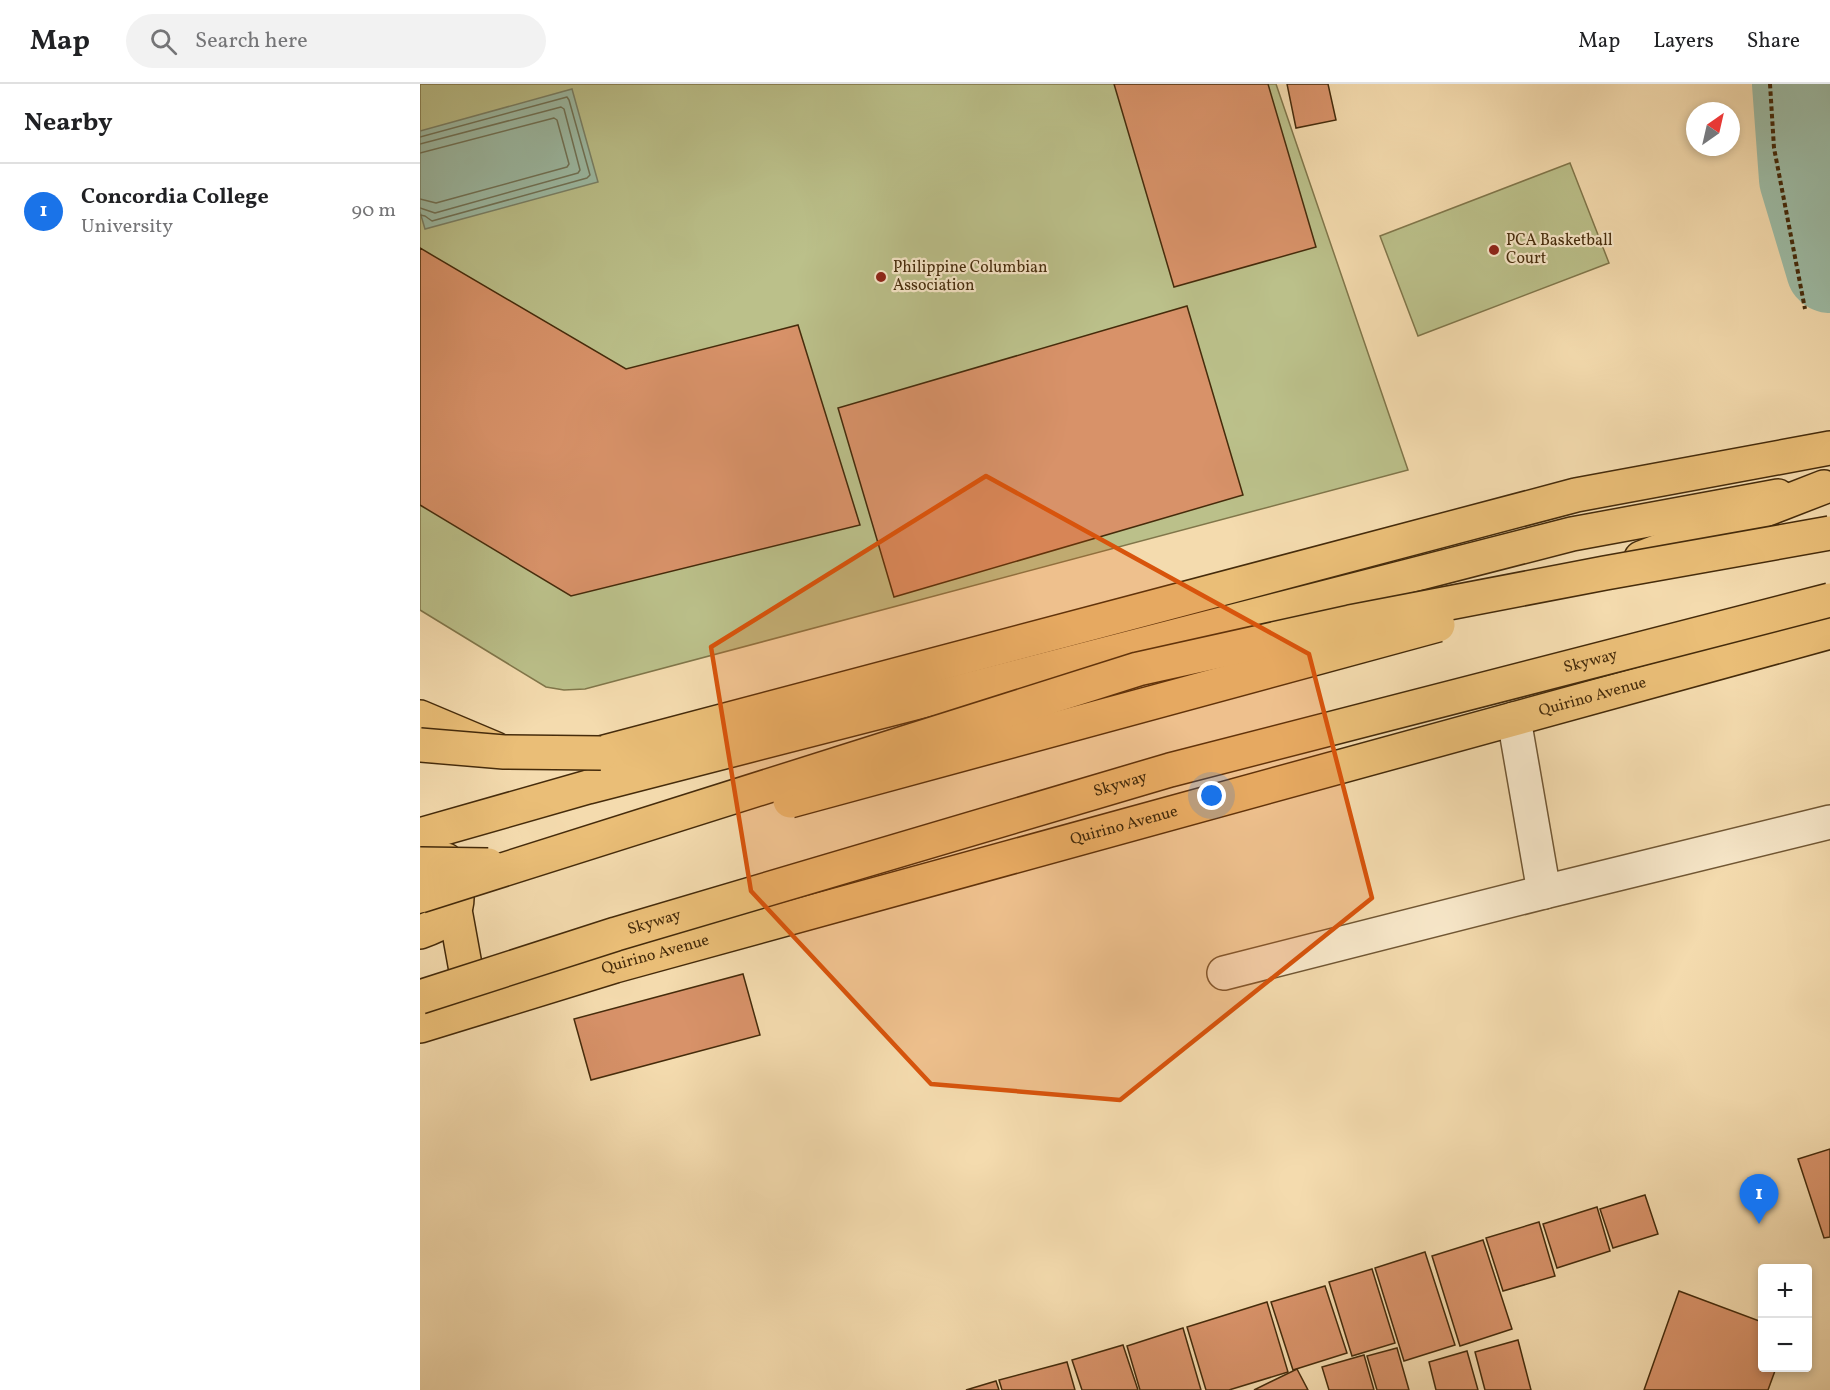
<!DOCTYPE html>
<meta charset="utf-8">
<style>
:root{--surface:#fff;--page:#f2f2f2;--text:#202124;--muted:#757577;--line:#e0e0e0;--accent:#1a73e8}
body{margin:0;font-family:Vollkorn,serif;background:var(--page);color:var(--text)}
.controls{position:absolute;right:18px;bottom:18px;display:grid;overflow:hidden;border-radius:6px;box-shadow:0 3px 9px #0003}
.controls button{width:54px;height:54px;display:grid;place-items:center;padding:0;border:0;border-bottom:2px solid var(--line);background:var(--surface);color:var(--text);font:30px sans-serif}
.compass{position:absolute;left:1266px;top:18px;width:54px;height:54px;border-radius:50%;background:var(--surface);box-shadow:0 3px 9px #0003;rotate:34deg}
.you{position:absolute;left:792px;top:712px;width:21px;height:21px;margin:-15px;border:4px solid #fff;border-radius:50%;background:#1a73e8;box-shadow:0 0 0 9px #1a73e833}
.badge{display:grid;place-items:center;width:39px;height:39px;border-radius:50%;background:var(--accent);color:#fff;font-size:20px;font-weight:700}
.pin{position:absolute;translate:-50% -50px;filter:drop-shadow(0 2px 3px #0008)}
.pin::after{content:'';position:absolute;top:32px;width:21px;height:18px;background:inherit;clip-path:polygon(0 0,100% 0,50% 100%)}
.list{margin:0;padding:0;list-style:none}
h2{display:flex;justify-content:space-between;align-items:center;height:78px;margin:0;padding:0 24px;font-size:26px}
h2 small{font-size:20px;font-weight:400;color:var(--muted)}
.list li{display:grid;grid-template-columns:39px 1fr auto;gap:18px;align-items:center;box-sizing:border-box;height:96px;padding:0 24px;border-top:2px solid var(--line)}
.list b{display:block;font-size:22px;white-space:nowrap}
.list p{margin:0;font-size:20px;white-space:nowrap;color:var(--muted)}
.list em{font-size:20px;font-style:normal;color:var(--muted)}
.icon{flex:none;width:33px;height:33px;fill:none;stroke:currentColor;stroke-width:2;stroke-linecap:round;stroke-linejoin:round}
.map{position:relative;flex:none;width:1410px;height:1306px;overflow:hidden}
header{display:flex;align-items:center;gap:36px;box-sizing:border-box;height:84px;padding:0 30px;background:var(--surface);border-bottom:2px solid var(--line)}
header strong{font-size:28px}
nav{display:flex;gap:33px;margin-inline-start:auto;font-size:21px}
.search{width:420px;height:54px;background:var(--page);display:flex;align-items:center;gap:15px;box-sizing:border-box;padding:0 21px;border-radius:33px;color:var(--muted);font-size:22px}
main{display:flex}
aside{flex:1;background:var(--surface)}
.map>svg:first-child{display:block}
.green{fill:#bbc08a;stroke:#80764a;stroke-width:1.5}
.water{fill:#9dbca6;stroke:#7a8268;stroke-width:1.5}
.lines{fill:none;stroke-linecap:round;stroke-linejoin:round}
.shore{stroke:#717458;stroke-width:1.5}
.river{stroke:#9dbca6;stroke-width:88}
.building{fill:#d89269;stroke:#452b0b;stroke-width:1.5}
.minor-casing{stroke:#715734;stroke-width:36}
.major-casing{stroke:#452b0b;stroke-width:36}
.highway-casing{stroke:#452b0b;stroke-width:36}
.path{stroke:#452b0b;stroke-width:4;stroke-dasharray:4.5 3;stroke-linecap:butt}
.minor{stroke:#f8e8ca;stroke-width:33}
.major{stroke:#eabe77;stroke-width:33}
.highway{stroke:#eabe77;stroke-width:33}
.highway-bridge-casing{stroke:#452b0b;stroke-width:36;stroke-linecap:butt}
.highway-bridge{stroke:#eabe77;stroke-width:33}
.marked{fill:#d8540c;fill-opacity:0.2;stroke:#d8540c;stroke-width:4.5;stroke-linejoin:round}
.poi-dot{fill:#8f2418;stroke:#f8e8ca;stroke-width:2}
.labels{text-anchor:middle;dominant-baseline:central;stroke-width:4.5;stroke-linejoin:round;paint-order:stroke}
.poi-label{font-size:16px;fill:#452b0b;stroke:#f8e8ca;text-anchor:start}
.street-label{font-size:16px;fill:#452b0b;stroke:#f8e8ca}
</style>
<header>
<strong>Map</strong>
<div class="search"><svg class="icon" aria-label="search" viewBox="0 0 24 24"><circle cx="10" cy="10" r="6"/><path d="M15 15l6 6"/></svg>Search here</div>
<nav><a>Map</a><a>Layers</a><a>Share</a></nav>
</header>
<main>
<aside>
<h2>Nearby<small></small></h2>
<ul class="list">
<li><span class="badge">1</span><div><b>Concordia College</b><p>University</p></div><em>90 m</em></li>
</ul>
</aside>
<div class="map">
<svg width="1410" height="1306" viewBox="0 0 1410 1306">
<rect width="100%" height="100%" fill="#f4dbae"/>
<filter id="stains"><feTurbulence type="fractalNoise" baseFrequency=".00333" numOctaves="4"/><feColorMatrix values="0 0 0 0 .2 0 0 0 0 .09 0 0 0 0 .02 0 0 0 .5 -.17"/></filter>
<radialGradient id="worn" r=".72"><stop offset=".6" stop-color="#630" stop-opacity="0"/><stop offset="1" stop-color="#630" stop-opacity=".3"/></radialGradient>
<g class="green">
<path d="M 0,0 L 856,0 L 988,386 L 165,605 L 144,606 L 126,603 L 0,526 Z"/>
<path d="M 1150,79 L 1189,179 L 998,252 L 960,152 Z"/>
</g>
<path class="water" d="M 152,5 L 178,98 L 5,145 L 0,128 L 0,47 Z"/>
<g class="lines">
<g class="shore">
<path d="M 0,53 L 147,13 L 149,16 L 170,91 L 167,94 L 12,137 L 5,132 L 0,131"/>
<path d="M 0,60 L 141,23 L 144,25 L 160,86 L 158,89 L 15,129 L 0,124"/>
<path d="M 0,69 L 134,34 L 137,36 L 149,80 L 147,83 L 16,119 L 0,115"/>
</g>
<path class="river" d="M 1376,0 L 1383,95 L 1410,185"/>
</g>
<g class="building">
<path d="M 694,0 L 848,0 L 896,163 L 754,203 Z"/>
<path d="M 867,0 L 908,0 L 916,36 L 876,44 Z"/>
<path d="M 0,164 L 206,285 L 378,241 L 440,441 L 151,512 L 0,421 Z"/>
<path d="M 767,222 L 823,411 L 474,513 L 418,324 Z"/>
<path d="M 323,890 L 340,951 L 171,996 L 154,935 Z"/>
<path d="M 1410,1065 L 1410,1153 L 1404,1154 L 1378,1075 Z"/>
<path d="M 1225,1111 L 1238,1150 L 1193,1164 L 1180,1125 Z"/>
<path d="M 1177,1123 L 1190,1167 L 1137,1184 L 1123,1140 Z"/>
<path d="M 1119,1138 L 1135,1192 L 1083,1207 L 1066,1154 Z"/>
<path d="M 1063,1156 L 1092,1245 L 1040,1262 L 1012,1172 Z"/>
<path d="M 1005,1168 L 1035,1261 L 984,1277 L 955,1184 Z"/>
<path d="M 952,1185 L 975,1259 L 932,1272 L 909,1198 Z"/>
<path d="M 905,1202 L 927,1269 L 873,1286 L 851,1218 Z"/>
<path d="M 1259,1207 L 1342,1238 L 1342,1284 L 1356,1284 L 1348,1306 L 1224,1306 Z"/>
<path d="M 847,1218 L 868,1288 L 809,1306 L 786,1306 L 767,1243 Z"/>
<path d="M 763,1244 L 781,1306 L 720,1306 L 707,1262 Z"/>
<path d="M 1098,1256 L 1111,1306 L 1065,1306 L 1055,1268 Z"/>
<path d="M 703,1261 L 718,1306 L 662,1306 L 652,1276 Z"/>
<path d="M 977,1264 L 989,1306 L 957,1306 L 947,1272 Z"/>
<path d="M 1047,1267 L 1058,1306 L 1016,1306 L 1009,1278 Z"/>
<path d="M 944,1271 L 954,1306 L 909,1306 L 902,1283 Z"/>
<path d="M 647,1278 L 655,1306 L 582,1306 L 579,1296 Z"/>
<path d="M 877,1285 L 888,1306 L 834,1306 Z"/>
<path d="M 576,1297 L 579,1306 L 546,1306 Z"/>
</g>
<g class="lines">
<g class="minor-casing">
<g id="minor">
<path d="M 1094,635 L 1124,808 L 1410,738"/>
<path d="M 804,889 L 1124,808"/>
</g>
</g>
<g class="major-casing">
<g id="major">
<path d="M 0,751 L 168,703 L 1152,450 L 1358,412"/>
<path d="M 35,826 L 53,925"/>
<path d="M 0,848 C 46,832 42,816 26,776"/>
<path id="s1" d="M 0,942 L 195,882 L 1410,548"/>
</g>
</g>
<g class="highway-casing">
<g id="highway">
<path d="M 1221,474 L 1404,403"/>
<path d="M 0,633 L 76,665"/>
<path d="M 181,669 L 1156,411 L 1410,364"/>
</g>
</g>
<path class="path" d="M 1350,0 L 1354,64 L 1385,225"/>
<use href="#minor" class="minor"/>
<use href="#major" class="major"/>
<use href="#highway" class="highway"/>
<g class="highway-bridge-casing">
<g id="highway-bridge">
<path d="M 0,661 L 84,668 L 181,669"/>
<path d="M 370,717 L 1018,541"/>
<path d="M 0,780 L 68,781"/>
<path d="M 0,812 L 718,585 L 930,538 L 1185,489 L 1410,449"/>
<path id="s2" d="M 0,913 L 196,850 L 750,686 L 1410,516"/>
</g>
</g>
<use href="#highway-bridge" class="highway-bridge"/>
</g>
<path class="marked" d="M 566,392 L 889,570 L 952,814 L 700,1016 L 511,1000 L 331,807 L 291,563 Z"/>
<g class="poi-dot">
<circle cx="1074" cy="166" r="6"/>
<circle cx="461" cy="193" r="6"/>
</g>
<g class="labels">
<g class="poi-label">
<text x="1086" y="157">PCA Basketball<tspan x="1086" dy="18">Court</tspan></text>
<text x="473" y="184">Philippine Columbian<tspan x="473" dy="18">Association</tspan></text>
</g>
<g class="street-label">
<text stroke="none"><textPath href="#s2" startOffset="1218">Skyway</textPath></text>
<text stroke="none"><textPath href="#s1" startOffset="1218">Quirino Avenue</textPath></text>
<text stroke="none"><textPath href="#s2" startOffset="732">Skyway</textPath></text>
<text stroke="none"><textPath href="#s1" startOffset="732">Quirino Avenue</textPath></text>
<text stroke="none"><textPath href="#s2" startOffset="246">Skyway</textPath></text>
<text stroke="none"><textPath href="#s1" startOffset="246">Quirino Avenue</textPath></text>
</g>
</g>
<rect width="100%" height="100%" filter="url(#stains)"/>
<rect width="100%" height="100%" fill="url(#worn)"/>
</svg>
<div class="controls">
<button>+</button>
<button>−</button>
</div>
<svg class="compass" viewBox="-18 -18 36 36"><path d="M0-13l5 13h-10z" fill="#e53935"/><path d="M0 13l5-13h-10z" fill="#757577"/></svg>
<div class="you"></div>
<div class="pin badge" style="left:1339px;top:1140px">1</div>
</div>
</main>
